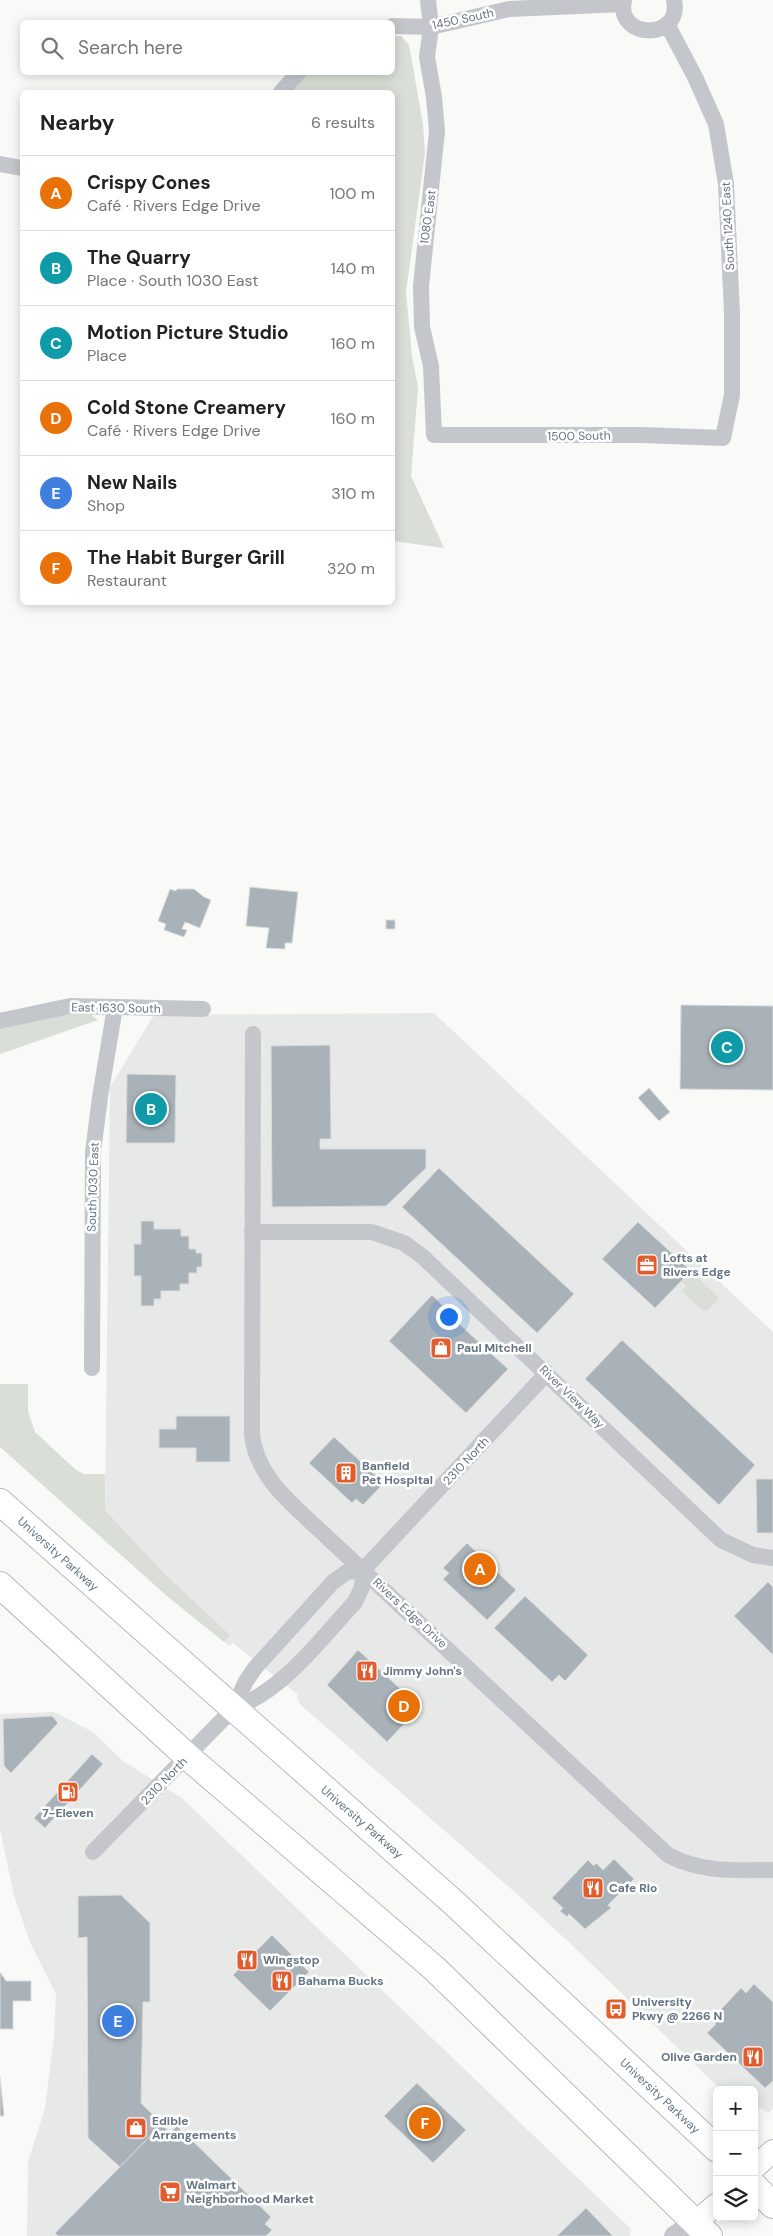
<!DOCTYPE html>
<meta charset="utf-8">
<style>
:root{--surface:#fff;--page:#f2f2f2;--text:#222;--muted:#767676;--line:#e0e0e0;--accent:#0f766e}
body{margin:0;font-family:"DM Sans",sans-serif;background:var(--page);color:var(--text)}
.controls{position:absolute;right:15px;bottom:15px;display:grid;overflow:hidden;border-radius:8px;box-shadow:0 2px 12px #0003}
.controls button{width:45px;height:45px;display:grid;place-items:center;padding:0;border:0;border-bottom:1px solid var(--line);background:var(--surface);color:var(--text);font:25px sans-serif}
.you{position:absolute;left:448px;top:1316px;width:18px;height:18px;margin:-12px;border:4px solid #fff;border-radius:50%;background:#1a73e8;box-shadow:0 0 0 8px #1a73e833}
.badge{display:grid;place-items:center;width:32px;height:32px;border-radius:50%;background:var(--accent);color:#fff;font-size:16px;font-weight:700}
.pin{position:absolute;translate:-50% -50%;border:2px solid #fff;box-shadow:0 1px 5px #0006}
.list{margin:0;padding:0;list-style:none}
h2{display:flex;justify-content:space-between;align-items:center;height:65px;margin:0;padding:0 20px;font-size:21px}
h2 small{font-size:16px;font-weight:400;color:var(--muted)}
.list li{display:grid;grid-template-columns:32px 1fr auto;gap:15px;align-items:center;box-sizing:border-box;height:75px;padding:0 20px;border-top:1px solid var(--line)}
.list b{display:block;font-size:19px;white-space:nowrap}
.list p{margin:0;font-size:16px;white-space:nowrap;color:var(--muted)}
.list em{font-size:16px;font-style:normal;color:var(--muted)}
.icon{flex:none;width:28px;height:28px;fill:none;stroke:currentColor;stroke-width:2;stroke-linecap:round;stroke-linejoin:round}
.map{position:relative;flex:none;width:773px;height:2236px;overflow:hidden}
.search{position:absolute;background:var(--surface);box-shadow:0 2px 12px #0003;left:20px;top:20px;width:375px;height:55px;display:flex;align-items:center;gap:12px;box-sizing:border-box;padding:0 18px;border-radius:8px;color:var(--muted);font-size:19px}
.panel{position:absolute;background:var(--surface);box-shadow:0 2px 12px #0003;left:20px;top:90px;width:375px;height:515px;border-radius:8px}
.map>svg:first-child{display:block}
.built{fill:#e7e8e8}
.green{fill:#d9ded6}
.building{fill:#a9b2b8;stroke:#dbdbd9}
.lines{fill:none;stroke-linecap:round;stroke-linejoin:round}
.secondary-casing{stroke:#b5babf;stroke-width:24}
.primary-casing{stroke:#b4b9bd;stroke-width:28}
.minor{stroke:#c3c7cb;stroke-width:16}
.tertiary{stroke:#c3c7cb;stroke-width:20}
.secondary{stroke:#fff;stroke-width:22}
.primary{stroke:#fff;stroke-width:26}
.labels{text-anchor:middle;dominant-baseline:central;stroke-width:5;stroke-linejoin:round;paint-order:stroke}
.street-label{font-size:12px;fill:#657482;stroke:#fff}
.poi-label{font-size:12px;font-weight:bold;fill:#657482;stroke:#fff;text-anchor:start}
</style>
<div class="map">
<svg width="773" height="2236" viewBox="0 0 773 2236">
<rect width="100%" height="100%" fill="#f9f9f7"/>
<g class="built">
<path d="M 434,1013 L 773,1332 L 773,2109 L 768,2113 L 760,2108 L 754,2113 L 754,2090 L 721,2090 L 574,1947 L 517,1894 L 303,1707 L 298,1701 L 297,1694 L 233,1643 L 230,1646 L 224,1642 L 230,1635 L 165,1574 L 105,1510 L 110,1087 L 154,1015 Z"/>
<path d="M 54,1712 L 93,1732 L 123,1761 L 182,1798 L 631,2229 L 630,2236 L 27,2236 L 28,2162 L 45,2108 L 54,2037 L 56,1994 L 30,1942 L 14,1896 L 0,1829 L 0,1714 Z"/>
</g>
<g class="green">
<path d="M 393,36 L 401,36 L 409,45 L 423,124 L 425,153 L 406,292 L 412,356 L 418,387 L 411,476 L 444,548 L 393,541 L 392,92 L 290,92 L 308,73 L 392,72 Z"/>
<path d="M 79,1012 L 89,1013 L 98,1020 L 0,1054 L 0,1029 Z"/>
<path d="M 691,1271 L 719,1298 L 707,1311 L 702,1310 L 682,1291 L 686,1286 L 681,1281 Z"/>
<path d="M 0,1384 L 28,1384 L 28,1411 L 35,1432 L 76,1470 L 84,1474 L 105,1474 L 105,1510 L 165,1574 L 230,1635 L 224,1642 L 167,1596 L 0,1447 Z"/>
</g>
<g class="building">
<path d="M 250,887 L 298,892 L 292,943 L 285,943 L 285,949 L 266,948 L 269,928 L 246,926 Z"/>
<path d="M 170,889 L 176,891 L 177,889 L 194,889 L 204,897 L 211,900 L 200,928 L 185,922 L 182,929 L 187,930 L 184,937 L 164,930 L 166,924 L 158,921 Z"/>
<rect x="386" y="920" width="9" height="9"/>
<path d="M 681,1005 L 773,1006 L 773,1090 L 680,1089 Z"/>
<path d="M 330,1045 L 331,1139 L 320,1139 L 320,1149 L 426,1149 L 426,1168 L 386,1206 L 272,1207 L 271,1046 Z"/>
<path d="M 127,1074 L 176,1075 L 175,1143 L 126,1143 Z"/>
<path d="M 649,1088 L 670,1112 L 659,1121 L 638,1098 Z"/>
<path d="M 439,1168 L 574,1294 L 537,1333 L 402,1207 Z"/>
<path d="M 141,1221 L 154,1221 L 154,1229 L 181,1229 L 181,1236 L 189,1236 L 189,1249 L 196,1249 L 196,1253 L 202,1253 L 202,1267 L 197,1267 L 197,1273 L 189,1273 L 189,1284 L 180,1284 L 180,1291 L 161,1291 L 161,1299 L 154,1299 L 154,1306 L 141,1306 L 141,1276 L 134,1276 L 134,1244 L 141,1244 Z"/>
<path d="M 638,1222 L 691,1271 L 655,1308 L 602,1259 Z"/>
<path d="M 432,1295 L 445,1308 L 443,1309 L 508,1369 L 466,1413 L 389,1341 Z"/>
<path d="M 622,1340 L 755,1465 L 719,1505 L 585,1379 Z"/>
<path d="M 176,1416 L 230,1416 L 230,1462 L 196,1462 L 196,1448 L 159,1448 L 159,1429 L 176,1429 Z"/>
<path d="M 334,1437 L 384,1483 L 363,1505 L 356,1499 L 352,1503 L 309,1463 Z"/>
<path d="M 756,1479 L 773,1479 L 773,1533 L 757,1533 Z"/>
<path d="M 467,1543 L 516,1590 L 487,1620 L 443,1579 L 449,1573 L 443,1568 Z"/>
<path d="M 768,1582 L 773,1587 L 773,1655 L 734,1616 Z"/>
<path d="M 525,1596 L 588,1655 L 565,1681 L 559,1675 L 552,1682 L 494,1628 Z"/>
<path d="M 358,1650 L 420,1707 L 387,1742 L 327,1685 Z"/>
<path d="M 52,1716 L 58,1723 L 11,1773 L 4,1766 L 3,1719 Z"/>
<path d="M 92,1754 L 103,1764 L 45,1828 L 34,1818 Z"/>
<path d="M 614,1859 L 634,1879 L 608,1905 L 611,1908 L 585,1929 L 569,1914 L 567,1917 L 560,1911 L 563,1908 L 552,1898 L 588,1860 L 594,1866 L 596,1863 L 603,1870 Z"/>
<path d="M 121,1895 L 150,1923 L 150,2002 L 143,2002 L 141,2103 L 162,2124 L 120,2167 L 88,2138 L 87,1937 L 78,1938 L 78,1896 Z"/>
<path d="M 272,1935 L 309,1972 L 270,2011 L 233,1975 Z"/>
<path d="M 0,1972 L 6,1981 L 31,1981 L 31,2001 L 13,2001 L 13,2029 L 0,2029 Z"/>
<path d="M 754,1984 L 773,2002 L 773,2081 L 765,2088 L 707,2033 L 716,2024 L 711,2020 L 741,1988 L 746,1993 Z"/>
<path d="M 0,2077 L 4,2116 L 0,2116 Z"/>
<path d="M 417,2083 L 466,2130 L 433,2163 L 384,2116 Z"/>
<path d="M 162,2124 L 170,2133 L 177,2126 L 271,2217 L 265,2224 L 272,2230 L 266,2236 L 58,2236 L 55,2233 Z"/>
<path d="M 586,2208 L 613,2236 L 557,2236 Z"/>
</g>
<g class="lines">
<g class="secondary-casing">
<g id="secondary">
<path d="M 754,2168 L 773,2151"/>
<path d="M 696,2222 L 717,2204"/>
</g>
</g>
<g class="primary-casing">
<g id="primary">
<path d="M 0,1502 L 454,1903 L 717,2149"/>
<path d="M 0,1585 L 188,1757 L 435,1969 L 709,2236"/>
<path d="M 754,2186 L 773,2205"/>
</g>
</g>
<g class="minor">
<path d="M 428,0 L 431,27 L 427,57 L 434,97 L 437,131 L 421,286 L 422,327 L 431,366 L 434,435 L 642,435 L 723,438 L 732,395 L 732,313 L 726,184 L 716,124 L 695,77 L 667,24"/>
<path d="M 624,0 C 615,40 683,41 674,0"/>
<path d="M 392,26 L 431,27 L 509,9 L 623,4"/>
<path d="M 281,92 L 299,72"/>
<path d="M 0,164 L 22,168"/>
<path d="M 0,1021 L 70,1006 L 203,1009"/>
<path d="M 253,1034 L 252,1435 C 257,1480 297,1508 328,1538 L 668,1855 C 701,1873 737,1870 773,1870"/>
<path d="M 252,1232 L 372,1232 L 404,1243 L 423,1257 L 721,1540 L 753,1555 L 773,1558"/>
<path d="M 92,1368 L 93,1152 L 100,1097 L 115,1007"/>
<path d="M 233,1709 C 285,1689 318,1642 355,1602 L 362,1587 L 363,1570 L 547,1373"/>
<path d="M 93,1852 L 233,1709 L 246,1681 L 255,1668 L 333,1582 L 347,1572 L 363,1570"/>
</g>
<path class="tertiary" d="M 674,2236 L 696,2222"/>
<use href="#secondary" class="secondary"/>
<use href="#primary" class="primary"/>
</g>
<defs>
<g id="office-square" transform="scale(1.125)"><rect x="-9" y="-9" width="18" height="18" rx="4" fill="#e25d2e" stroke="#fff"/><path d="M-6-3h4V-5.5h4V-3h4V5H-6ZM-1-4.5V-3h2v-1.5ZM-6 0V1H6V0Z" fill="#fff"/></g>
<g id="shop-square" transform="scale(1.125)"><rect x="-9" y="-9" width="18" height="18" rx="4" fill="#e25d2e" stroke="#fff"/><path d="M-5-2.5h2.3a2.7 3.5 0 0 1 5.4 0H5L5.5 6h-11ZM-1.5-2.5h3a1.5 2.3 0 0 0-3 0Z" fill="#fff"/></g>
<g id="building-square" transform="scale(1.125)"><rect x="-9" y="-9" width="18" height="18" rx="4" fill="#e25d2e" stroke="#fff"/><path d="M-4-6H4V6H1V3H-1V6H-4ZM-2.5-4.3h1.7v1.8h-1.7ZM.8-4.3h1.7v1.8H.8ZM-2.5-1h1.7V.8h-1.7ZM.8-1h1.7V.8H.8Z" fill="#fff"/></g>
<g id="restaurant-square" transform="scale(1.125)"><rect x="-9" y="-9" width="18" height="18" rx="4" fill="#e25d2e" stroke="#fff"/><path d="M-5-6h1v4h1v-4h1v4h1v-4h1v5L-1.5 .5V6h-2V.5L-5-1ZM5-6V6H3V1.5H1.5Q1.5-4 5-6Z" fill="#fff"/></g>
<g id="fuel-square" transform="scale(1.125)"><rect x="-9" y="-9" width="18" height="18" rx="4" fill="#e25d2e" stroke="#fff"/><path d="M-5.5-6h7V0h2V4h1.3V-2.5L3-4.5l.8-.8L6-3V5H2.5V1h-1V6h-7ZM-4.2-4.7v3.2H.2V-4.7Z" fill="#fff"/></g>
<g id="bus-square" transform="scale(1.125)"><rect x="-9" y="-9" width="18" height="18" rx="4" fill="#e25d2e" stroke="#fff"/><path d="M-5-6H5V4H4V6H2V4H-2V6H-4V4H-5ZM-3.5-4V0h7V-4ZM-3.5 1.2v1.5H-2V1.2ZM2 1.2v1.5H3.5V1.2Z" fill="#fff"/></g>
<g id="supermarket-square" transform="scale(1.125)"><rect x="-9" y="-9" width="18" height="18" rx="4" fill="#e25d2e" stroke="#fff"/><path d="M-6-5.5h2.5l.6 2H6L4.5 2H-2.5L-4.4-4H-6ZM-1.5 3.2a1.3 1.3 0 1 0 .1 0ZM3 3.2a1.3 1.3 0 1 0 .1 0Z" fill="#fff"/></g>
</defs>
<g fill-rule="evenodd">
<use href="#office-square" x="647" y="1265"/>
<use href="#shop-square" x="441" y="1348"/>
<use href="#building-square" x="346" y="1473"/>
<use href="#restaurant-square" x="367" y="1671"/>
<use href="#fuel-square" x="68" y="1792"/>
<use href="#restaurant-square" x="593" y="1888"/>
<use href="#restaurant-square" x="247" y="1960"/>
<use href="#restaurant-square" x="282" y="1981"/>
<use href="#bus-square" x="616" y="2009"/>
<use href="#restaurant-square" x="753" y="2057"/>
<use href="#shop-square" x="136" y="2128"/>
<use href="#supermarket-square" x="170" y="2192"/>
</g>
<g class="labels">
<g class="street-label">
<text transform="translate(463 19) rotate(-12)">1450 South</text>
<text transform="translate(428 217) rotate(-82)">1080 East</text>
<text transform="translate(728 226) rotate(-93)">South 1240 East</text>
<text transform="translate(579 436) rotate(-1)">1500 South</text>
<text transform="translate(116 1008) rotate(1)">East 1630 South</text>
<text transform="translate(93 1187) rotate(-88)">South 1030 East</text>
<text transform="translate(572 1397) rotate(44)">River View Way</text>
<text transform="translate(466 1461) rotate(-47)">2310 North</text>
<text transform="translate(58 1554) rotate(42)">University Parkway</text>
<text transform="translate(410 1613) rotate(43)">Rivers Edge Drive</text>
<text transform="translate(164 1781) rotate(-46)">2310 North</text>
<text transform="translate(362 1822) rotate(41)">University Parkway</text>
<text transform="translate(660 2096) rotate(43)">University Parkway</text>
</g>
<g class="poi-label">
<text x="663" y="1258">Lofts at<tspan x="663" dy="14">Rivers Edge</tspan></text>
<text x="457" y="1348">Paul Mitchell</text>
<text x="362" y="1466">Banfield<tspan x="362" dy="14">Pet Hospital</tspan></text>
<text x="383" y="1671">Jimmy John's</text>
<text x="68" y="1813" text-anchor="middle">7-Eleven</text>
<text x="609" y="1888">Cafe Rio</text>
<text x="263" y="1960">Wingstop</text>
<text x="298" y="1981">Bahama Bucks</text>
<text x="632" y="2002">University<tspan x="632" dy="14">Pkwy @ 2266 N</tspan></text>
<text x="737" y="2057" text-anchor="end">Olive Garden</text>
<text x="152" y="2121">Edible<tspan x="152" dy="14">Arrangements</tspan></text>
<text x="186" y="2185">Walmart<tspan x="186" dy="14">Neighborhood Market</tspan></text>
</g>
</g>
</svg>
<div class="controls">
<button>+</button>
<button>−</button>
<button><svg class="icon" aria-label="layers" viewBox="0 0 24 24"><path d="M12 4l9 5-9 5-9-5zM3 14l9 5 9-5"/></svg></button>
</div>
<div class="you"></div>
<div class="pin badge" style="left:480px;top:1569px;background:#e8710a">A</div>
<div class="pin badge" style="left:151px;top:1109px;background:#0f9aa8">B</div>
<div class="pin badge" style="left:727px;top:1047px;background:#0f9aa8">C</div>
<div class="pin badge" style="left:404px;top:1706px;background:#e8710a">D</div>
<div class="pin badge" style="left:118px;top:2021px;background:#3f7fe0">E</div>
<div class="pin badge" style="left:425px;top:2123px;background:#e8710a">F</div>
<div class="search"><svg class="icon" aria-label="search" viewBox="0 0 24 24"><circle cx="10" cy="10" r="6"/><path d="M15 15l6 6"/></svg>Search here</div>
<section class="panel">
<h2>Nearby<small>6 results</small></h2>
<ul class="list">
<li><span class="badge" style="background:#e8710a">A</span><div><b>Crispy Cones</b><p>Café · Rivers Edge Drive</p></div><em>100 m</em></li>
<li><span class="badge" style="background:#0f9aa8">B</span><div><b>The Quarry</b><p>Place · South 1030 East</p></div><em>140 m</em></li>
<li><span class="badge" style="background:#0f9aa8">C</span><div><b>Motion Picture Studio</b><p>Place</p></div><em>160 m</em></li>
<li><span class="badge" style="background:#e8710a">D</span><div><b>Cold Stone Creamery</b><p>Café · Rivers Edge Drive</p></div><em>160 m</em></li>
<li><span class="badge" style="background:#3f7fe0">E</span><div><b>New Nails</b><p>Shop</p></div><em>310 m</em></li>
<li><span class="badge" style="background:#e8710a">F</span><div><b>The Habit Burger Grill</b><p>Restaurant</p></div><em>320 m</em></li>
</ul>
</section>
</div>
